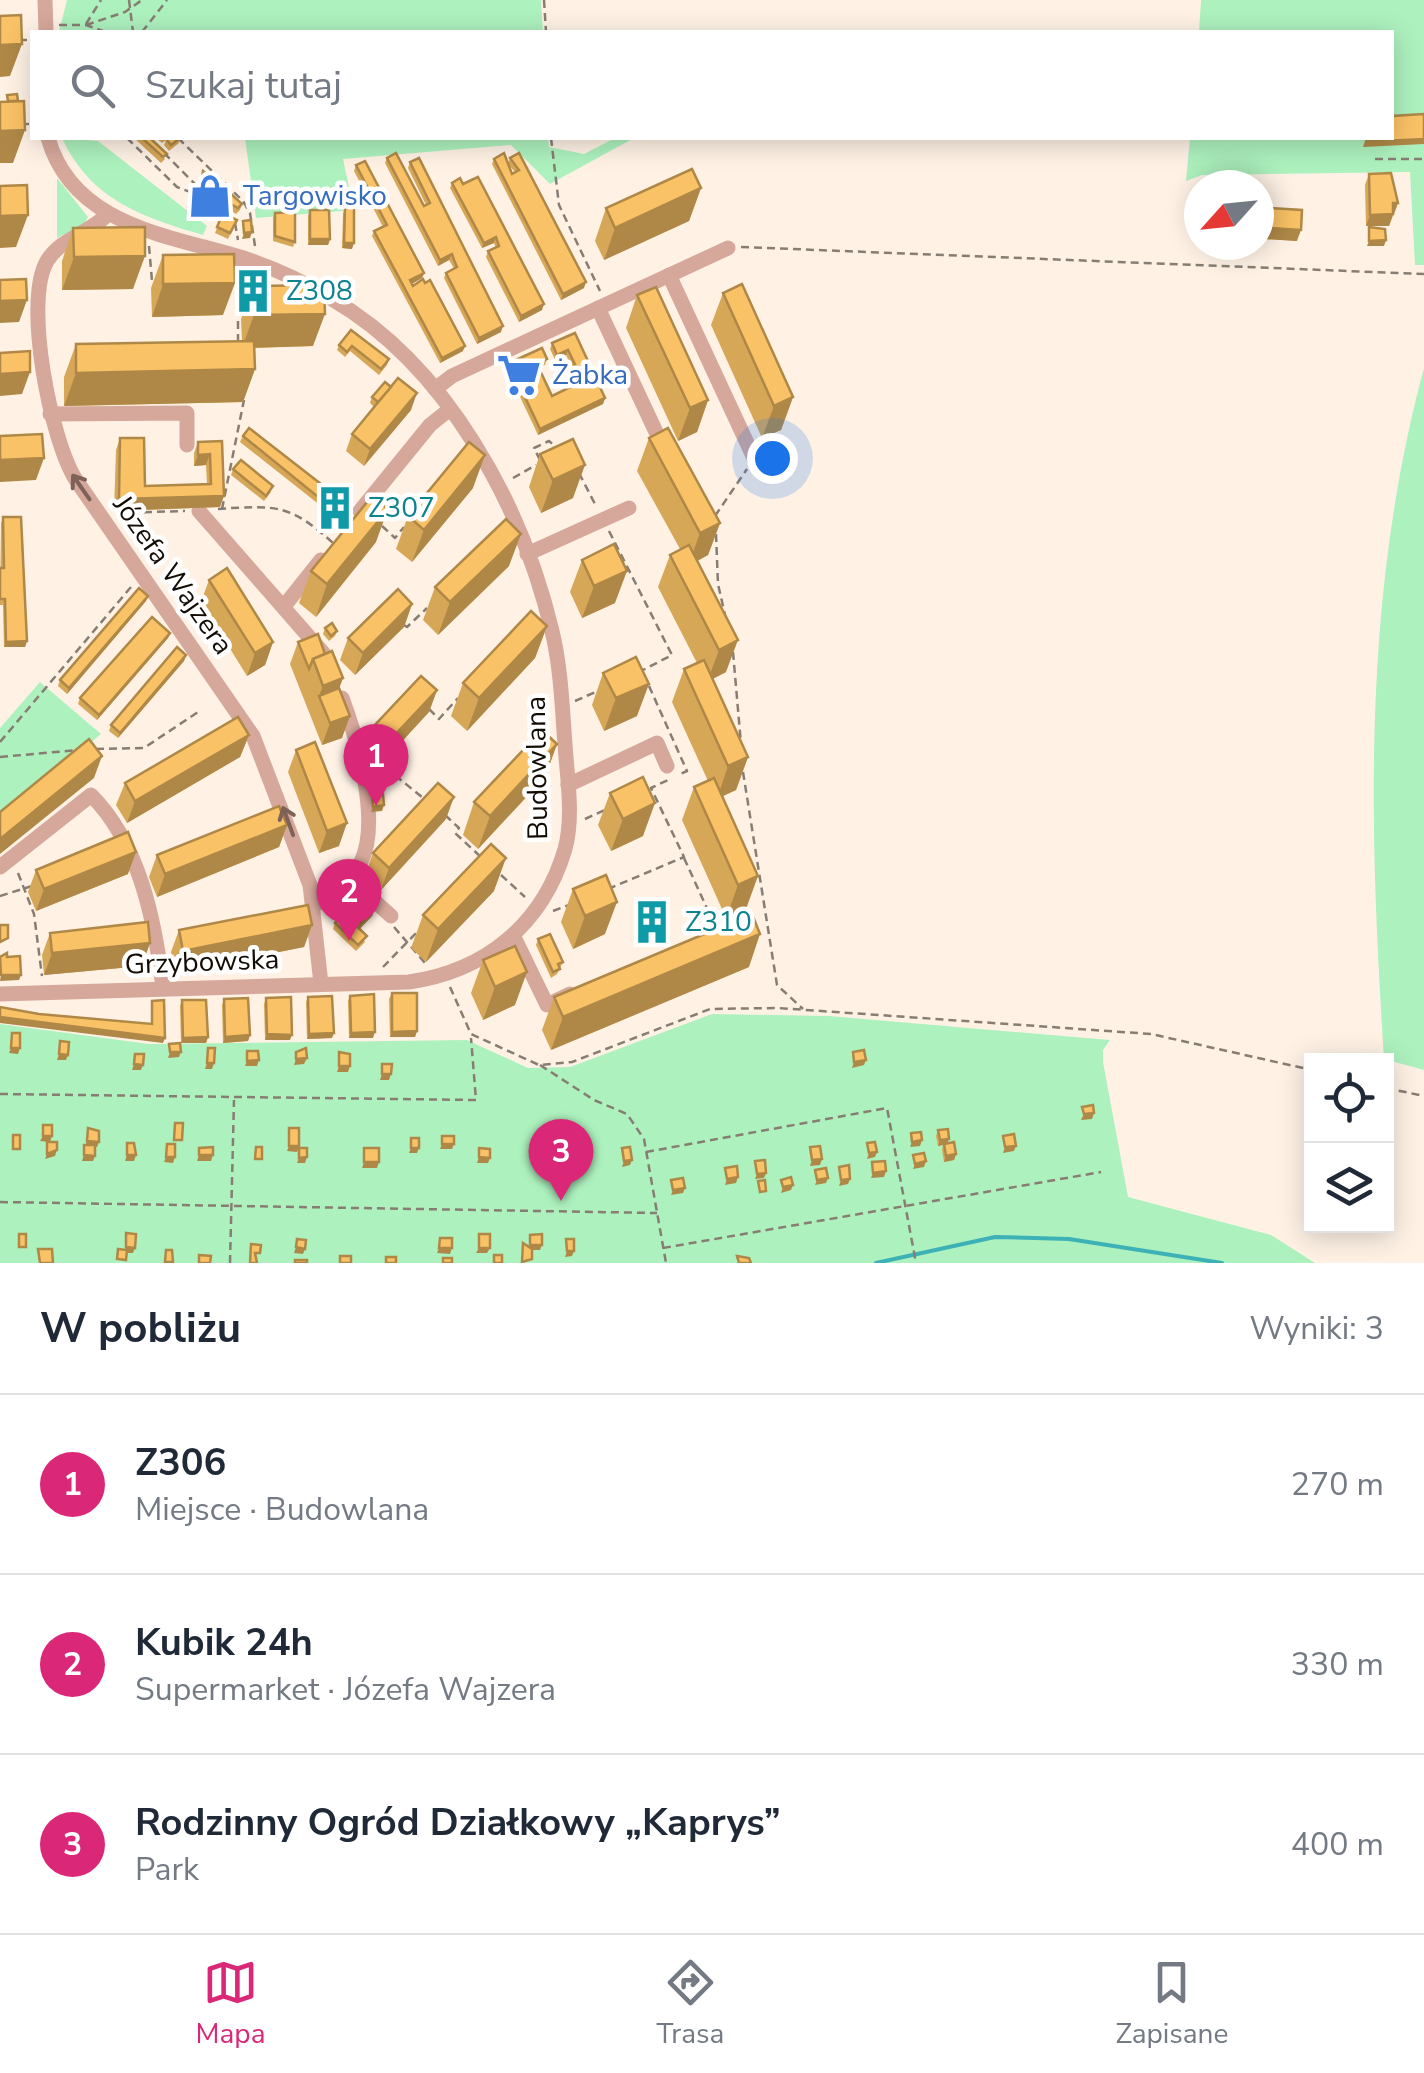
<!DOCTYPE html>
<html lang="pl">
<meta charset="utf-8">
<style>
:root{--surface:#fff;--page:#f2f2f3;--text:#1f2937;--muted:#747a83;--line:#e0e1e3;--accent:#db2777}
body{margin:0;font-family:"Nunito Sans",sans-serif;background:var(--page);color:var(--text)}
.controls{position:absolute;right:30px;bottom:30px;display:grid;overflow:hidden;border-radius:0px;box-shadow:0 5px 25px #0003}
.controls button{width:90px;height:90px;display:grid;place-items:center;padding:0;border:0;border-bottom:2px solid var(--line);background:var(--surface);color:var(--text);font:50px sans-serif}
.compass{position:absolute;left:1184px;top:170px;width:90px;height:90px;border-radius:50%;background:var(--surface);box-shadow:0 5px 25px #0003;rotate:243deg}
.you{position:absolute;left:772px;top:458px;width:35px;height:35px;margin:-25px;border:8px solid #fff;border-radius:50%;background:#1a73e8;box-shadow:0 0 0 15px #1a73e833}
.badge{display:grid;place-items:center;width:65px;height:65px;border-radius:50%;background:var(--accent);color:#fff;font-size:32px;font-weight:700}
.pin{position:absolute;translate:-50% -82px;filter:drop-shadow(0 2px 5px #0008)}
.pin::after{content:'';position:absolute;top:52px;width:35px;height:30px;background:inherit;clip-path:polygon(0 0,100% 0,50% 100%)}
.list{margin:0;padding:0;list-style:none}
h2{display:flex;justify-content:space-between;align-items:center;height:130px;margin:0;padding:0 40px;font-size:42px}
h2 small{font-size:32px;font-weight:400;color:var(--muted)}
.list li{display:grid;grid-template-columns:65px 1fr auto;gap:30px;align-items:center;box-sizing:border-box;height:180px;padding:0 40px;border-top:2px solid var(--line)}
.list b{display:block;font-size:38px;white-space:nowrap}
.list p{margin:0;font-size:32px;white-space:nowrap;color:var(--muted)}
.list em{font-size:32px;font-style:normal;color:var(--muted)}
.icon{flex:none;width:55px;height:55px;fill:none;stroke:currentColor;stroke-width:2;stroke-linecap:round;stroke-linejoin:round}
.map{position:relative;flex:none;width:1424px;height:1263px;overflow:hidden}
.search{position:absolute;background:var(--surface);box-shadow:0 5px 25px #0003;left:30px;right:30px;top:30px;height:110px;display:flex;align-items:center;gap:25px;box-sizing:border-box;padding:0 35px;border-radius:0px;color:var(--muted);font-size:38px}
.sheet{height:670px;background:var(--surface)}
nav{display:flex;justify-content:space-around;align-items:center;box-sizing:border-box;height:140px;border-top:2px solid var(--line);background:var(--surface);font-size:28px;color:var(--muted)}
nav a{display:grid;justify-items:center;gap:5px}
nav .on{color:var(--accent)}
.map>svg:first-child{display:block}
.green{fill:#adf1be}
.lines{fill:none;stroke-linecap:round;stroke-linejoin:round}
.stream{stroke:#3db2b6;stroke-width:4}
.path{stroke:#877d73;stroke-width:2.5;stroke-dasharray:8 5;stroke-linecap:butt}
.minor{stroke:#d6a89b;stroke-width:15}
.wall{fill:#d7a758}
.shaded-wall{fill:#af8847}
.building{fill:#fac266;stroke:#af8847;stroke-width:2.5}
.oneway{stroke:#7e6258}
.labels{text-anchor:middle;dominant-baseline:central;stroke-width:9;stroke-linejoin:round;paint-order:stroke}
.shop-label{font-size:28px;fill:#366cbe;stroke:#fff;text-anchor:start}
.culture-label{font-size:28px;fill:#0d838f;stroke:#fff;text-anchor:start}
.street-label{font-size:28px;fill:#130c05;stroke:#fff}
</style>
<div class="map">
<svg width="1424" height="1263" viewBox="0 0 1424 1263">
<rect width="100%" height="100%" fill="#fff2e5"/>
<g class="green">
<path d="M 67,0 L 541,0 L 543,32 L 59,32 Z"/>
<path d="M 1201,0 L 1424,0 L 1424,265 L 1415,265 L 1410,172 L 1202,175 L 1186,181 L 1190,138 L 1392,138 L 1392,32 L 1199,32 Z"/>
<path d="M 62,138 L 98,141 L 207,226 L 203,235 C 141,217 90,199 62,138 Z"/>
<path d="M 245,138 L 548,138 L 549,147 L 584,154 L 615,138 L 634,138 L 550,184 L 511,145 L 343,159 L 354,210 L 256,218 Z"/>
<path d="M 57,178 L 88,217 L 84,224 L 57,238 Z"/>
<path d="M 1424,368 L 1424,1070 L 1384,1059 C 1369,824 1362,598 1424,368 Z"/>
<path d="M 40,682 L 101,734 L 0,820 L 0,728 Z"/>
<path d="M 712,1014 L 829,1016 L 1110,1040 L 1103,1050 L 1103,1062 L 1128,1197 L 1271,1235 L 1315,1263 L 0,1263 L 0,1024 L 149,1044 L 467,1040 L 528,1068 L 570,1067 Z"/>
</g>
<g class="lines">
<path class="stream" d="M 876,1263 L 995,1237 L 1069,1239 L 1222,1263"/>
<g class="path">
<path d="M 129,0 L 133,32"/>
<path d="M 544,0 L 546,32"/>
<path d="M 86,24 L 101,0"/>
<path d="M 59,25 L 86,25 L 106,32"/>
<path d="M 86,25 L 125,12 L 142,0"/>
<path d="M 142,32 L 167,0"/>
<path d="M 19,40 L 32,40"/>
<path d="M 21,124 L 31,124"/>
<path d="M 127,138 L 177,187 L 206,198"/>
<path d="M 178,138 L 243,201 L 250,213 L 255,246"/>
<path d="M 551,138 L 559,205 L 600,291"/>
<path d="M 164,153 L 225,214"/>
<path d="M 1375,159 L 1424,159"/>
<path d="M 235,223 L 238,240"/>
<path d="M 149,246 L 152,281"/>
<path d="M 741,247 L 1424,274"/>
<path d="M 238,342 L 238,310"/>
<path d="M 540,460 L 534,448 L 549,441 L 558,449"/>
<path d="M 579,473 L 596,506"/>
<path d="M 513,478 L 536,465"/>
<path d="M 218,509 C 276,505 290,504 333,543"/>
<path d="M 222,509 L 244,400"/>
<path d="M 118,513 L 185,511"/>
<path d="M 715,516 L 747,469"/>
<path d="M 382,526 L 395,538 L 404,527"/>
<path d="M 609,531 L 672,655 L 643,670"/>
<path d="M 716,534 L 718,584 L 725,615"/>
<path d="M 404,625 L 407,627 L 427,608"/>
<path d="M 733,652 L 741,744"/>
<path d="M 649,686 L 687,771 L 680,774"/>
<path d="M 575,701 L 600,690"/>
<path d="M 429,709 L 439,719 L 458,698"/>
<path d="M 0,742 L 131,587"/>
<path d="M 96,749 L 144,748 L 198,712"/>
<path d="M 0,757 L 78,750"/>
<path d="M 375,759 L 423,798"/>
<path d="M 743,772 L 777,985 L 803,1009"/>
<path d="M 445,815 L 459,828 L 455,833 L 482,858"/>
<path d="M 585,819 L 605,810"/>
<path d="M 684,858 L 716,928"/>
<path d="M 18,873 L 34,914 L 42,976"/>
<path d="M 501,875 L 525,897"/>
<path d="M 608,889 L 684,857 L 651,788 L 668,780"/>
<path d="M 0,896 L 32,886"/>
<path d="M 553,911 L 569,905"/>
<path d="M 394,927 L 425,963"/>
<path d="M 383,967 L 419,930"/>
<path d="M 450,987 L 471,1034 L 539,1065 L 572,1062 L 710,1009 L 778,1008 L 1151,1034 L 1312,1070"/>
<path d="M 540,1065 L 594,1100 L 627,1114 L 644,1139 L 666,1263"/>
<path d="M 1386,1088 L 1424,1096"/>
<path d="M 0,1094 L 476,1100 L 471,1038"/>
<path d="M 646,1152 L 887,1108 L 916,1263"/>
<path d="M 0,1202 L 657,1213"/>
<path d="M 663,1248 L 1101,1172"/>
<path d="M 230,1263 L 234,1100"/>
</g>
<g class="minor">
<path d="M 45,0 L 46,32"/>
<path d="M 108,214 C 90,233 61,238 47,261 C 23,302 51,441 76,480 L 253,736 L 310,885 L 321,984"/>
<path d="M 243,258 L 243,297"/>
<path d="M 669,275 L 754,458"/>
<path d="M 598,308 L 656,432"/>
<path d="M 435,389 L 452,376 L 728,248"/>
<path d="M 50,414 L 187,413 L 187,445"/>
<path d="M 199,511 L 324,654"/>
<path d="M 360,511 L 430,425 L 450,409"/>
<path d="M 527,554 L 629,508"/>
<path d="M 285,605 L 321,560"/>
<path d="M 568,785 L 657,743 L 667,766"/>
<path d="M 0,867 L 91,795 C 140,844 155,922 163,988"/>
<path d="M 349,878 L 391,916"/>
<path d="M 315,905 C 331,893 352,880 361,862 C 381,821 357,738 342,698"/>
<path d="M 514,937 L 547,1005 L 570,994"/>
<path d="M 0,994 L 409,982 C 486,971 543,924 565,849 C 574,816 567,777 565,744 C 562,706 561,668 552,631 C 522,505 447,366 332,299 C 304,282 274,268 243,258 C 169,235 73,226 48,138"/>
</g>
</g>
<g class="wall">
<path d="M 134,138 L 150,138 L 165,159 L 161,163 Z"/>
<path d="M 156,138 L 180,138 L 179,143 L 169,151 L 164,145 L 166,140 L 162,143 Z"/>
<path d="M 519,153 L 584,288 L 561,300 L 492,164 L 494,159 L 512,174 L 515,172 L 508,164 L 510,158 Z"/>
<path d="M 387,158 L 424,206 L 426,205 L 408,168 L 410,162 L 501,332 L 477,344 L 444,278 L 446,273 L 454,269 L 452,265 L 449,260 L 438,266 L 385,163 Z"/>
<path d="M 356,165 L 424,273 L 422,278 L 412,284 L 463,351 L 440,363 L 372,236 L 374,231 L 383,227 L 354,171 Z"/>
<path d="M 203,171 L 220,192 L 216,196 L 200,183 Z"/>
<path d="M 1369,174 L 1398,203 L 1389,226 L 1366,226 L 1365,185 Z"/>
<path d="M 460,178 L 542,310 L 519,322 L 486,257 L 488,251 L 496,248 L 494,243 L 482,248 L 450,188 L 452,183 Z"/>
<path d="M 701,188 L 689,221 L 604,260 L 595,241 L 606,208 Z"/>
<path d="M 225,201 L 242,204 L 240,210 L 236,214 L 223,206 Z"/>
<path d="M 345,208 L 352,249 L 342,248 L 343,214 Z"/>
<path d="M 1269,208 L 1297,241 L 1264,239 L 1265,219 Z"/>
<path d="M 310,210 L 330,239 L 328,245 L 308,245 L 308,216 Z"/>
<path d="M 223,213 L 237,220 L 228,239 L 215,233 Z"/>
<path d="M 275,213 L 295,242 L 293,247 L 273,241 L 273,218 Z"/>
<path d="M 73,228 L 133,289 L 62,290 L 62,261 Z"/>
<path d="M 163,255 L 223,315 L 152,317 L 151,288 Z"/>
<path d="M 249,281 L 261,286 L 313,346 L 254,348 L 255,369 L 243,402 L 64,406 L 64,377 L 76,344 L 242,341 L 241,319 L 249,297 L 247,297 L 247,286 Z"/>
<path d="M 723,293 L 793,397 L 781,430 L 762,438 L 711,325 Z"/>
<path d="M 637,295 L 708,400 L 697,432 L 678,441 L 626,328 Z"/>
<path d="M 351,330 L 389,359 L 387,365 L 379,375 L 350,351 L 345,357 L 337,350 L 339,345 Z"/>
<path d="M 575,333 L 605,398 L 603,404 L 538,435 L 507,369 L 509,363 L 547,359 L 545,365 L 539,368 L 552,396 L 579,383 L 566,355 L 555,360 L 550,349 L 552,343 Z"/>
<path d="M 391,387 L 411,410 L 364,466 L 346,451 L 352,434 L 374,407 L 370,403 L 372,397 Z"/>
<path d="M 243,436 L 330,491 L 328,497 L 321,506 L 240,442 Z"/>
<path d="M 120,438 L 145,486 L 207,484 L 206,465 L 194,466 L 194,453 L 198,442 L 222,441 L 220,507 L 114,511 L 116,450 Z"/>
<path d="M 649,438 L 720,523 L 708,555 L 697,561 L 726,672 L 712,679 L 748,757 L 736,790 L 722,796 L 746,909 L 726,918 L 682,820 L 694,787 L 708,781 L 672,702 L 684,669 L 697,663 L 658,587 L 670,555 L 680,549 L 637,471 Z"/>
<path d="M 773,452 L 786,457 L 784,463 L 775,467 L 771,458 Z"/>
<path d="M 540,454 L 573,498 L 541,513 L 529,487 Z"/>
<path d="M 233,469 L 271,492 L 264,501 L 231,475 Z"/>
<path d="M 473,488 L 412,562 L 396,549 L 408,516 Z"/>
<path d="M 330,503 L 343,507 L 336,516 L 328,509 Z"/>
<path d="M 3,517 L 27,641 L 25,647 L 4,647 L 3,605 L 0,605 L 1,523 Z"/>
<path d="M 376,542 L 316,617 L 299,603 L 311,571 Z"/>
<path d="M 582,560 L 615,603 L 582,618 L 570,592 Z"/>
<path d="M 509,566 L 438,635 L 423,620 L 435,587 Z"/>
<path d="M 209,580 L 273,642 L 265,665 L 247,676 L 201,602 Z"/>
<path d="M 146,601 L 67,694 L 58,686 L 60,680 Z"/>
<path d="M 412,604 L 404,627 L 355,675 L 340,660 L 348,638 Z"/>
<path d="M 547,626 L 535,658 L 467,731 L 451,716 L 463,683 Z"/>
<path d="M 325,628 L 337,631 L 335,636 L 329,641 L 323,634 Z"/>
<path d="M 170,633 L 168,638 L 97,720 L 78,704 L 80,698 Z"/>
<path d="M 298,642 L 325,654 L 343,678 L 339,688 L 342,738 L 322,745 L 290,664 Z"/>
<path d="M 186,655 L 184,661 L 118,738 L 109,731 L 111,725 Z"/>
<path d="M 603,673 L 637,716 L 604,731 L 592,705 Z"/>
<path d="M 437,690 L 429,712 L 382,763 L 366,748 L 374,726 Z"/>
<path d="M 249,735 L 240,757 L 127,823 L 116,805 L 125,783 Z"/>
<path d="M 557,744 L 545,777 L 478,849 L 463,835 L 474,802 Z"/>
<path d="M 296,750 L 339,846 L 319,853 L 288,772 Z"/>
<path d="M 610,793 L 643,836 L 611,851 L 598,825 Z"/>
<path d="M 446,819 L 381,890 L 365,875 L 373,853 Z"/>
<path d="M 287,825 L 279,847 L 157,897 L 149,877 L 157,855 Z"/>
<path d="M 36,870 L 128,874 L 36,911 L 28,892 Z"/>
<path d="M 573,889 L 605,934 L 573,949 L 561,922 Z"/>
<path d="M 494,891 L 426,962 L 411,948 L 423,915 Z"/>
<path d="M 342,905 L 376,905 L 372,916 L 359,929 L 365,942 L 356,951 L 333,929 L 335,923 L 340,918 L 338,916 Z"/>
<path d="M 647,914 L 661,919 L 659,925 L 649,929 L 645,919 Z"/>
<path d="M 312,925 L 304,947 L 175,973 L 171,952 L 179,930 Z"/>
<path d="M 50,933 L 142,966 L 44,975 L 42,955 Z"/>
<path d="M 538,939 L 563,962 L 557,974 L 551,978 L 536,945 Z"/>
<path d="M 483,960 L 515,1005 L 483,1020 L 471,993 Z"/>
<path d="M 749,967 L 551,1050 L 542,1030 L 554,997 Z"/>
<path d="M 392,993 L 417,1031 L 415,1037 L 390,1037 L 389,999 Z"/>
<path d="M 350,996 L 373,1038 L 349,1038 L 348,1001 Z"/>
<path d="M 308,997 L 332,1038 L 307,1039 L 306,1002 Z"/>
<path d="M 266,998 L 290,1040 L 265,1040 L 264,1004 Z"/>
<path d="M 224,999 L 250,1035 L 248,1041 L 223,1043 L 222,1005 Z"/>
<path d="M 182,1000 L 208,1037 L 206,1043 L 181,1043 L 180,1006 Z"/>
<path d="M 938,1130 L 956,1154 L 954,1160 L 944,1162 L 942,1150 L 943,1145 L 938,1146 L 936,1136 Z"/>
</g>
<g class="shaded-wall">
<path d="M 22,44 L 10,76 L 0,77 L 0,45 Z"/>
<path d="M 25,130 L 13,163 L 0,163 L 0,131 Z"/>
<path d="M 1366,138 L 1424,139 L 1424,144 L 1363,147 Z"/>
<path d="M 701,188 L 689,221 L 604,260 L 615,228 Z"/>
<path d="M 1393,203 L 1398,203 L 1394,214 L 1389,215 L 1393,214 L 1389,226 L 1366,226 L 1370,215 Z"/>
<path d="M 28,215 L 16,247 L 0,248 L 0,216 Z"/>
<path d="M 1268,228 L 1301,230 L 1297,241 L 1264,239 Z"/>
<path d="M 252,232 L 250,238 L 242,239 L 244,233 Z"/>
<path d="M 496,237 L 494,243 L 482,248 L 484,243 Z"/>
<path d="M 310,239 L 330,239 L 328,245 L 308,245 Z"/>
<path d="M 1386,240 L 1384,246 L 1367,246 L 1369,241 Z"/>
<path d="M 344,243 L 354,243 L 352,249 L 342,248 Z"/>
<path d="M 452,254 L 449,260 L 438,266 L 440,260 Z"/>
<path d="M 145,256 L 133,289 L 62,290 L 74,257 Z"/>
<path d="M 424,273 L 422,278 L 408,286 L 410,280 Z"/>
<path d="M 586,282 L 584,288 L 561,300 L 563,294 Z"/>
<path d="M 235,283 L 223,315 L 152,317 L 163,284 Z"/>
<path d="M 27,300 L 19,322 L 0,323 L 0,301 Z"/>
<path d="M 544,304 L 542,310 L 519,322 L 521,316 Z"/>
<path d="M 325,314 L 313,346 L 242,348 L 254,315 Z"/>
<path d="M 503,326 L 501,332 L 477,344 L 479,338 Z"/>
<path d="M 465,346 L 463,351 L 440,363 L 442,358 Z"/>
<path d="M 568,350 L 566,355 L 555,360 L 557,355 Z"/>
<path d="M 255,369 L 243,402 L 64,406 L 76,373 Z"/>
<path d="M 30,372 L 22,394 L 0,396 L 0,374 Z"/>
<path d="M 417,393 L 411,410 L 364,466 L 370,449 Z"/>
<path d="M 793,397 L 781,430 L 762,438 L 774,406 Z"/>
<path d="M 605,398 L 603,404 L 538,435 L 540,429 Z"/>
<path d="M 708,400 L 697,432 L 678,441 L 690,408 Z"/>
<path d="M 210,454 L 206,465 L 194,466 L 198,455 Z"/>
<path d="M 485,455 L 473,488 L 412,562 L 424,530 Z"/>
<path d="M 786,457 L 784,463 L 775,467 L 777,461 Z"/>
<path d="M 44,458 L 36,480 L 0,482 L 0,460 Z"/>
<path d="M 585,465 L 573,498 L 541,513 L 553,480 Z"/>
<path d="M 224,496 L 220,507 L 114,511 L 119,499 Z"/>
<path d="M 388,509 L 376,542 L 316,617 L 327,584 Z"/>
<path d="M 720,523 L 708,555 L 688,566 L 700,533 Z"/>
<path d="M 521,534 L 509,566 L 438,635 L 450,602 Z"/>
<path d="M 627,571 L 615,603 L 582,618 L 594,586 Z"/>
<path d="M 148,596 L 146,601 L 67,694 L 69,688 Z"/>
<path d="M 412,604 L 404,627 L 355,675 L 363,653 Z"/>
<path d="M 547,626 L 535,658 L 467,731 L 479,698 Z"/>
<path d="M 170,633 L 168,638 L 97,720 L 99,715 Z"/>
<path d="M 738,640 L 726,672 L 707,682 L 719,650 Z"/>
<path d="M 27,641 L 25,647 L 4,647 L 6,642 Z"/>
<path d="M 273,642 L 265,665 L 247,676 L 255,653 Z"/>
<path d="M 186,655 L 184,661 L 118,738 L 120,733 Z"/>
<path d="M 343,678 L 331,710 L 319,696 L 323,686 Z"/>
<path d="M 649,684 L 637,716 L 604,731 L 616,698 Z"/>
<path d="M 437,690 L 429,712 L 382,763 L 390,740 Z"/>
<path d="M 350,716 L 342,738 L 322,745 L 330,723 Z"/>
<path d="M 249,735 L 240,757 L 127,823 L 135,801 Z"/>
<path d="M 557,744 L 545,777 L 478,849 L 490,816 Z"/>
<path d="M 102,756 L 94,778 L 0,854 L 0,839 Z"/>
<path d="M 748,757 L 736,790 L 717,799 L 728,766 Z"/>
<path d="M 454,797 L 446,819 L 381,890 L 389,868 Z"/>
<path d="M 655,803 L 643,836 L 611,851 L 623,819 Z"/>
<path d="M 384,805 L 382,811 L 371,812 L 373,807 Z"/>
<path d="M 347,823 L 339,846 L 319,853 L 327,831 Z"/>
<path d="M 287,825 L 279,847 L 157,897 L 165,874 Z"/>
<path d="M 136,852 L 128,874 L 36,911 L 44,889 Z"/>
<path d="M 506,858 L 494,891 L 426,962 L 438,929 Z"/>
<path d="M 758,876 L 746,909 L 726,918 L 738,885 Z"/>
<path d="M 617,902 L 605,934 L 573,949 L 585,916 Z"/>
<path d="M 376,905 L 372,916 L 356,933 L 360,922 Z"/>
<path d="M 661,919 L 659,925 L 649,929 L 651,923 Z"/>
<path d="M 312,925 L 304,947 L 175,973 L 183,951 Z"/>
<path d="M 760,934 L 749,967 L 551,1050 L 563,1017 Z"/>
<path d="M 150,943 L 142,966 L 44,975 L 52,953 Z"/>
<path d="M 527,972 L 515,1005 L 483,1020 L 495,987 Z"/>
<path d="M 1,975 L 21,975 L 19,980 L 0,981 Z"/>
<path d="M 0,1017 L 165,1038 L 163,1043 L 0,1023 Z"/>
<path d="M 417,1031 L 415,1037 L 390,1037 L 392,1032 Z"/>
<path d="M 375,1032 L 373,1038 L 349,1038 L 351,1033 Z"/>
<path d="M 334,1033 L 332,1038 L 307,1039 L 309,1034 Z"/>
<path d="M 267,1034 L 292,1035 L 290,1040 L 265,1040 Z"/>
<path d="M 250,1035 L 248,1041 L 223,1043 L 225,1037 Z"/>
<path d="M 208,1037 L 206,1043 L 181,1043 L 183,1038 Z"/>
<path d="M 11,1048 L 20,1048 L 18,1054 L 9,1053 Z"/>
<path d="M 170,1052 L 181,1052 L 179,1057 L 168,1058 Z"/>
<path d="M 59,1054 L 68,1055 L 66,1060 L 57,1060 Z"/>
<path d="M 307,1058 L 304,1064 L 294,1065 L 296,1059 Z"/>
<path d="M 259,1060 L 257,1066 L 245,1066 L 247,1061 Z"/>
<path d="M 866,1060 L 864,1065 L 852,1068 L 854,1062 Z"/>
<path d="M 207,1063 L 214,1063 L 212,1069 L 205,1069 Z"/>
<path d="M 134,1064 L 143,1065 L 141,1070 L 132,1070 Z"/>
<path d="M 339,1066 L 350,1066 L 348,1072 L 337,1072 Z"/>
<path d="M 382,1074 L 391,1074 L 389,1080 L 380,1080 Z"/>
<path d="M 1094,1113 L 1092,1119 L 1081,1120 L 1084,1114 Z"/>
<path d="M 43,1136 L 52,1136 L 50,1142 L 40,1141 Z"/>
<path d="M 949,1139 L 947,1144 L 938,1146 L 940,1140 Z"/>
<path d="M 922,1140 L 920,1146 L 910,1147 L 912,1142 Z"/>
<path d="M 87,1141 L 99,1142 L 97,1147 L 85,1147 Z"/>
<path d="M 442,1144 L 454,1144 L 452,1149 L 440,1149 Z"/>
<path d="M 289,1146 L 299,1146 L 297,1152 L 287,1151 Z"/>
<path d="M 1016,1146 L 1014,1151 L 1003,1153 L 1005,1147 Z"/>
<path d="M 411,1148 L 419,1148 L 417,1153 L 409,1153 Z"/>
<path d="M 57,1150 L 55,1156 L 45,1159 L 47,1154 Z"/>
<path d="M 877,1152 L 875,1157 L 867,1159 L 869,1153 Z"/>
<path d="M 956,1154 L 954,1160 L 944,1162 L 946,1156 Z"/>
<path d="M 84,1155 L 95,1156 L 93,1161 L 82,1161 Z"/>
<path d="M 127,1155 L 136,1155 L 134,1161 L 125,1161 Z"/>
<path d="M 199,1155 L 213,1155 L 211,1161 L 197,1161 Z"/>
<path d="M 166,1157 L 175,1157 L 173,1163 L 164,1162 Z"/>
<path d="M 307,1157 L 305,1163 L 297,1163 L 299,1158 Z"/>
<path d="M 479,1157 L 490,1158 L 488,1163 L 477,1163 Z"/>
<path d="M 822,1159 L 820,1165 L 810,1166 L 812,1160 Z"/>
<path d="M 632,1160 L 630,1165 L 622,1167 L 624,1161 Z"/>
<path d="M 565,1161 L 572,1161 L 570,1167 L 563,1167 Z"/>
<path d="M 926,1161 L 924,1167 L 913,1169 L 915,1164 Z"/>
<path d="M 364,1162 L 379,1162 L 377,1168 L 362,1168 Z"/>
<path d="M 886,1171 L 884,1177 L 871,1178 L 873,1173 Z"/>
<path d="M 766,1173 L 764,1178 L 755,1179 L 757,1174 Z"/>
<path d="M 738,1177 L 736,1183 L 725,1185 L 727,1179 Z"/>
<path d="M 828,1178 L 826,1183 L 815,1185 L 817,1180 Z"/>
<path d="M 850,1179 L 848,1184 L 839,1186 L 841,1180 Z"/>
<path d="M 793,1185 L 791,1190 L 781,1193 L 783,1187 Z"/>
<path d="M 685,1188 L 683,1193 L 671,1195 L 673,1190 Z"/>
<path d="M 530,1245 L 542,1245 L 540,1250 L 528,1250 Z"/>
<path d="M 126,1247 L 135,1248 L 133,1253 L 123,1253 Z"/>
<path d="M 296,1247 L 305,1249 L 303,1254 L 294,1253 Z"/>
<path d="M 439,1248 L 452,1248 L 450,1254 L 437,1253 Z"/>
<path d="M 479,1248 L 490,1248 L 487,1253 L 476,1253 Z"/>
<path d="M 567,1251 L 574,1251 L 572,1256 L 565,1257 Z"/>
</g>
<g class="building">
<path d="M 21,15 L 22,44 L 0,45 L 0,16 Z"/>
<path d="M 17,94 L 18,101 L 8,101 L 7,95 Z"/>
<path d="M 24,101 L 25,130 L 0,131 L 0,102 Z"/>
<path d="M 1424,114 L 1424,139 L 1383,141 L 1384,138 L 1392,138 L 1392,116 Z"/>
<path d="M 142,138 L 150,138 L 167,154 L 163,157 Z"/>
<path d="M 168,138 L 180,138 L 171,145 L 166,139 Z"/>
<path d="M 396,153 L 424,206 L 430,203 L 410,162 L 419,158 L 503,326 L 479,338 L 446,273 L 457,267 L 454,260 L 452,254 L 440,260 L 387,158 Z"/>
<path d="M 504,153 L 512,174 L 519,170 L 510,158 L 519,153 L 586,282 L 563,294 L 494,159 Z"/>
<path d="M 365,161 L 424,273 L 410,280 L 413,286 L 423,279 L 425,283 L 430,280 L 465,346 L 442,358 L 374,231 L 387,225 L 356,165 Z"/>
<path d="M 692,169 L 701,188 L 615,228 L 606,208 Z"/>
<path d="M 203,171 L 222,186 L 218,191 L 202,178 Z"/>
<path d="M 1391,173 L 1398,203 L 1393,203 L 1393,214 L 1370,215 L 1369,174 Z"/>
<path d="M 478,177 L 544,304 L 521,316 L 488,251 L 499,246 L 496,237 L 484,243 L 452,183 L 460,178 L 463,184 Z"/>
<path d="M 27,185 L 28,215 L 0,216 L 0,186 Z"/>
<path d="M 231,194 L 242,204 L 238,208 L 225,201 Z"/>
<path d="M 345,208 L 354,208 L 354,243 L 344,243 Z"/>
<path d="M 1269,208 L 1302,210 L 1301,230 L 1268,228 Z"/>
<path d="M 310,210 L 329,210 L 330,239 L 310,239 Z"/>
<path d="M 295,212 L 295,242 L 275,236 L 275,213 Z"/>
<path d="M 223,213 L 237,220 L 230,233 L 217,227 Z"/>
<path d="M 251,220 L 252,232 L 244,233 L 243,221 Z"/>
<path d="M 145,227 L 145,256 L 74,257 L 73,228 Z"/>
<path d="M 1369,227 L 1385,229 L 1386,240 L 1369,241 Z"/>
<path d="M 234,254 L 235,283 L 163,284 L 163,255 Z"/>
<path d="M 26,279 L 27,300 L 0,301 L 0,280 Z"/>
<path d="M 249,281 L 261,281 L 261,286 L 253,286 L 251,291 L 250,291 Z"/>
<path d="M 742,284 L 793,397 L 774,406 L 723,293 Z"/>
<path d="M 324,285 L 325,314 L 254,315 L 253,286 Z"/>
<path d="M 656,287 L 708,400 L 690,408 L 637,295 Z"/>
<path d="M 351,330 L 389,359 L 381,369 L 352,346 L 347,352 L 339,345 Z"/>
<path d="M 575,333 L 605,398 L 540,429 L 509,363 L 542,348 L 547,359 L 537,364 L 552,396 L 583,381 L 568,350 L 557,355 L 552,343 Z"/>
<path d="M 254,341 L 255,369 L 76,373 L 76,344 Z"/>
<path d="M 30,351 L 30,372 L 0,374 L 0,353 Z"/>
<path d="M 398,378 L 417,393 L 370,449 L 352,434 Z"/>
<path d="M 385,382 L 391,387 L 378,402 L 372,397 Z"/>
<path d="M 249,428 L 330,491 L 323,501 L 243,436 Z"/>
<path d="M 668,428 L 720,523 L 700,533 L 649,438 Z"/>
<path d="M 42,434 L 44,458 L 0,460 L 0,436 Z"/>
<path d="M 120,438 L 144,438 L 145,486 L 211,484 L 210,454 L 198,455 L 198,442 L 222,441 L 224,496 L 119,499 Z"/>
<path d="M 573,439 L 585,465 L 553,480 L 540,454 Z"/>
<path d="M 469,442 L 485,455 L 424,530 L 408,516 Z"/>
<path d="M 782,448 L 786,457 L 777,461 L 773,452 Z"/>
<path d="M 241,460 L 273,486 L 266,496 L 233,469 Z"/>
<path d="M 337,494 L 345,502 L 338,510 L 330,503 Z"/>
<path d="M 372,496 L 388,509 L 327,584 L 311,571 Z"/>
<path d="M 3,517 L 21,517 L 27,641 L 6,642 L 5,599 L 0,599 L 0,568 L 4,568 Z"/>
<path d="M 506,519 L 521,534 L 450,602 L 435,587 Z"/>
<path d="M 614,544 L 627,571 L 594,586 L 582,560 Z"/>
<path d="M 689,545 L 738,640 L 719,650 L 670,555 Z"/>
<path d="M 227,568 L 273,642 L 255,653 L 209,580 Z"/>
<path d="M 139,588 L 148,596 L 69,688 L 60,680 Z"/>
<path d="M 398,589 L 412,604 L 363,653 L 348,638 Z"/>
<path d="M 531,611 L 547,626 L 479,698 L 463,683 Z"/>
<path d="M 152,617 L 170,633 L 99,715 L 80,698 Z"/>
<path d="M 332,623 L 337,631 L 331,636 L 325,628 Z"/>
<path d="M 318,634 L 325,654 L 313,659 L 309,669 L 298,642 Z"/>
<path d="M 177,647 L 186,655 L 120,733 L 111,725 Z"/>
<path d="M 332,651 L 343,678 L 323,686 L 313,659 Z"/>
<path d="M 636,657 L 649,684 L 616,698 L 603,673 Z"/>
<path d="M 704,660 L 748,757 L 728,766 L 684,669 Z"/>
<path d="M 421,676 L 437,690 L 390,740 L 374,726 Z"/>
<path d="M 339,688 L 350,716 L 330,723 L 319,696 Z"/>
<path d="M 238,717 L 249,735 L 135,801 L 125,783 Z"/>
<path d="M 542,730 L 557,744 L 490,816 L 474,802 Z"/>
<path d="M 89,739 L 102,756 L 0,839 L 0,812 Z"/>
<path d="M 315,742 L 347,823 L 327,831 L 296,750 Z"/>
<path d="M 643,777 L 655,803 L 623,819 L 610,793 Z"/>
<path d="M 714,778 L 758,876 L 738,885 L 694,787 Z"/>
<path d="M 438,783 L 454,797 L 389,868 L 373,853 Z"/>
<path d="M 383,794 L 384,805 L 373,807 L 372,796 Z"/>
<path d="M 279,806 L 287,825 L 165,874 L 157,855 Z"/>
<path d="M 128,832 L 136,852 L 44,889 L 36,870 Z"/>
<path d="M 491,844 L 506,858 L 438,929 L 423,915 Z"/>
<path d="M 606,875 L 617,902 L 585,916 L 573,889 Z"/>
<path d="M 359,888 L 376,905 L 360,922 L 342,905 Z"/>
<path d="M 308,905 L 312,925 L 183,951 L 179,930 Z"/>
<path d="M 656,910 L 661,919 L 651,923 L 647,914 Z"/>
<path d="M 344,914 L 367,936 L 358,945 L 335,923 Z"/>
<path d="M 752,914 L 760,934 L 563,1017 L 554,997 Z"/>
<path d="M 148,922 L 150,943 L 52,953 L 50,933 Z"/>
<path d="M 0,925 L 8,925 L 8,938 L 0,942 Z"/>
<path d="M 550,934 L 563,962 L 558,964 L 560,969 L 553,972 L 538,939 Z"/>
<path d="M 515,946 L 527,972 L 495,987 L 483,960 Z"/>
<path d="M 7,953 L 7,957 L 20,956 L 21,975 L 1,975 L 0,957 Z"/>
<path d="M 392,993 L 417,993 L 417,1031 L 392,1032 Z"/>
<path d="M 374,994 L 375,1032 L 351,1033 L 350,996 Z"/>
<path d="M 332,996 L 334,1033 L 309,1034 L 308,997 Z"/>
<path d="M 291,997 L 292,1035 L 267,1034 L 266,998 Z"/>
<path d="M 248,998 L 250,1035 L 225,1037 L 224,999 Z"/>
<path d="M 164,1000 L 165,1038 L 0,1017 L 0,1007 L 39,1014 L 152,1024 L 152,1001 Z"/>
<path d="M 182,1000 L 206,1000 L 208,1037 L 183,1038 Z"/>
<path d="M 12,1033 L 20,1033 L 20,1048 L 11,1048 Z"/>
<path d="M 60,1041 L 69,1042 L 68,1055 L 59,1054 Z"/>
<path d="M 180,1043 L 181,1052 L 170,1052 L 169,1044 Z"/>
<path d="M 208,1048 L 215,1048 L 214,1063 L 207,1063 Z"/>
<path d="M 306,1048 L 307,1058 L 296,1059 L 296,1052 Z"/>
<path d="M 864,1050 L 866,1060 L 854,1062 L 853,1052 Z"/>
<path d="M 247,1051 L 258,1051 L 259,1060 L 247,1061 Z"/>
<path d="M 339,1052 L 350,1054 L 350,1066 L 339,1066 Z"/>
<path d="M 135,1054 L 144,1054 L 143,1065 L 134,1064 Z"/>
<path d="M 382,1064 L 392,1064 L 391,1074 L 382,1074 Z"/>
<path d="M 1093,1105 L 1094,1113 L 1084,1114 L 1082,1107 Z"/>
<path d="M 175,1123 L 183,1123 L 182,1140 L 174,1140 Z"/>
<rect x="43" y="1125" width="9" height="11"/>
<path d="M 88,1128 L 99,1131 L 99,1142 L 87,1141 Z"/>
<rect x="289" y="1128" width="10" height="18"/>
<path d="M 948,1129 L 949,1139 L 940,1140 L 938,1130 Z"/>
<path d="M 921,1132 L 922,1140 L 912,1142 L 911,1133 Z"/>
<path d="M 1014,1134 L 1016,1146 L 1005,1147 L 1003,1136 Z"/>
<rect x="13" y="1135" width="7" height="14"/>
<rect x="442" y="1136" width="12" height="8"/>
<rect x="411" y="1138" width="8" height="10"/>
<path d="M 47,1142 L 57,1142 L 57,1150 L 47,1154 Z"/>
<path d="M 875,1142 L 877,1152 L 869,1153 L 867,1143 Z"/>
<path d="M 954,1142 L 956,1154 L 946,1156 L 944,1144 Z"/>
<path d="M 127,1143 L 134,1143 L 136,1155 L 127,1155 Z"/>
<path d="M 167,1144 L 175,1144 L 175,1157 L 166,1157 Z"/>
<path d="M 84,1145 L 95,1145 L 95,1156 L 84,1155 Z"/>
<path d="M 820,1146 L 822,1159 L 812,1160 L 810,1147 Z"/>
<path d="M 213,1147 L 213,1155 L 199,1155 L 199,1148 Z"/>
<path d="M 256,1147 L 262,1147 L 262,1159 L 255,1159 Z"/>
<path d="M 630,1147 L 632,1160 L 624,1161 L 622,1148 Z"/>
<path d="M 299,1148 L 307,1148 L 307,1157 L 299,1158 Z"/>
<rect x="364" y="1148" width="15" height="14"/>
<path d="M 479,1148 L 490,1149 L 490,1158 L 479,1157 Z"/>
<path d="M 571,1148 L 572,1161 L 565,1161 L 564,1149 Z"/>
<path d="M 924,1153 L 926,1161 L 915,1164 L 913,1155 Z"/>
<path d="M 765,1160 L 766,1173 L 757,1174 L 755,1161 Z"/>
<path d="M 885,1161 L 886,1171 L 873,1173 L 872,1162 Z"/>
<path d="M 849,1165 L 850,1179 L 841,1180 L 839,1167 Z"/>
<path d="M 737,1166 L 738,1177 L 727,1179 L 725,1168 Z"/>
<path d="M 826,1168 L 828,1178 L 817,1180 L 815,1170 Z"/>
<path d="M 791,1177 L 793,1185 L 783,1187 L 781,1180 Z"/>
<path d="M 683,1178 L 685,1188 L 673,1190 L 671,1180 Z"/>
<path d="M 765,1180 L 766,1191 L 760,1192 L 758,1181 Z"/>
<path d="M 126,1233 L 136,1234 L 135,1248 L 126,1247 Z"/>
<rect x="19" y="1234" width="7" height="13"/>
<rect x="479" y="1234" width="11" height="14"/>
<path d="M 542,1234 L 542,1245 L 530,1245 L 530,1235 Z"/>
<path d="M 440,1238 L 452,1238 L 452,1248 L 439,1248 Z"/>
<path d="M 297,1239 L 306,1240 L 305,1249 L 296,1247 Z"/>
<path d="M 566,1239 L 574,1239 L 574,1251 L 567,1251 Z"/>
<path d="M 523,1243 L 532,1249 L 532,1259 L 522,1262 Z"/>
<path d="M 251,1244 L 261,1245 L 260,1253 L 255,1253 L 257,1263 L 250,1263 Z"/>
<path d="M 38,1249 L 52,1249 L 53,1263 L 40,1263 Z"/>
<path d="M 118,1249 L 127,1250 L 126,1260 L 117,1259 Z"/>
<path d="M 166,1250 L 172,1250 L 173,1262 L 165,1262 Z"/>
<path d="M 199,1255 L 211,1256 L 210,1263 L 199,1263 Z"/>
<rect x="494" y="1255" width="8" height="8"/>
<rect x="340" y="1256" width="11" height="7"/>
<path d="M 737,1256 L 749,1258 L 751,1263 L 739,1263 Z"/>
<rect x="386" y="1257" width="10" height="6"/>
<rect x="443" y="1258" width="9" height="5"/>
<rect x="295" y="1260" width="12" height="3"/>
</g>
<defs><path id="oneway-shaft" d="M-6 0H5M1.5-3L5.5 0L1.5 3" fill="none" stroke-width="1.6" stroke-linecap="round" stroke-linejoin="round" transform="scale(2.5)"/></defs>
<g class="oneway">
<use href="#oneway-shaft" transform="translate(81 487) rotate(-125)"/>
<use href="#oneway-shaft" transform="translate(288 821) rotate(-110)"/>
</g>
<defs>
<g id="shop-bare" transform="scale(3.45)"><path d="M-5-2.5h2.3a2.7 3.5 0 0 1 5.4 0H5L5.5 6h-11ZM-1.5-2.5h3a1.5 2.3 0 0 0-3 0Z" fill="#3f7fe0" stroke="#fff" stroke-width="2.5" paint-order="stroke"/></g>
<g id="building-bare" transform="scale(3.45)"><path d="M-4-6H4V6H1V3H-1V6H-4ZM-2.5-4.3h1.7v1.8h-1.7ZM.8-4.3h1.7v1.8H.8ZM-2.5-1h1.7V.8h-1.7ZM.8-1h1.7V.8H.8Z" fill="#0f9aa8" stroke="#fff" stroke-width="2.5" paint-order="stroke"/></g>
<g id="supermarket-bare" transform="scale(3.45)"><path d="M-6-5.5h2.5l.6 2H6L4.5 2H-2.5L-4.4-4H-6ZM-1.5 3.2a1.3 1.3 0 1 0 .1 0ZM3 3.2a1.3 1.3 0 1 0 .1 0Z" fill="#3f7fe0" stroke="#fff" stroke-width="2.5" paint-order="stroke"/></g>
</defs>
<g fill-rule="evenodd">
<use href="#shop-bare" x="210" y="196"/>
<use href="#building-bare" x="253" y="291"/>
<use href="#supermarket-bare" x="519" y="375"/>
<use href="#building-bare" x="335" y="508"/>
<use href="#building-bare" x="652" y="922"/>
</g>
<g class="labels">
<g class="shop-label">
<text x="243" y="196">Targowisko</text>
<text x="552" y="375">Żabka</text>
</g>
<g class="culture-label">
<text x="286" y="291">Z308</text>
<text x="368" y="508">Z307</text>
<text x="685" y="922">Z310</text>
</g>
<g class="street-label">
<text transform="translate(173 575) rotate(55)">Józefa Wajzera</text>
<text transform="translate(537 768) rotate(-91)">Budowlana</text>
<text transform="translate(202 962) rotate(-2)">Grzybowska</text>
</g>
</g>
</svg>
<div class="controls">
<button><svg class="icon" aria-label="locate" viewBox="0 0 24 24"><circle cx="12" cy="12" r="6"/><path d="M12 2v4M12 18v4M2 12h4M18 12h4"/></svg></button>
<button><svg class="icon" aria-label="layers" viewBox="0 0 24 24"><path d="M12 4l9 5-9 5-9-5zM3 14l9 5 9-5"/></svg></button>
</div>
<svg class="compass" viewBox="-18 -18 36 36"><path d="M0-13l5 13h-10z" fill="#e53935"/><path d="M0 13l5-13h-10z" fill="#747a83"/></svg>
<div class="you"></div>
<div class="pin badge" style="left:376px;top:806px">1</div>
<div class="pin badge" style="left:349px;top:941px">2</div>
<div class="pin badge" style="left:561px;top:1201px">3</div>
<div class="search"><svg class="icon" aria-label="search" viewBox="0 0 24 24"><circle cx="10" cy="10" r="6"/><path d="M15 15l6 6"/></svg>Szukaj tutaj</div>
</div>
<section class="sheet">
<h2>W pobliżu<small>Wyniki: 3</small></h2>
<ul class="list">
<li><span class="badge">1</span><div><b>Z306</b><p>Miejsce · Budowlana</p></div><em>270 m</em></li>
<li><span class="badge">2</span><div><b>Kubik 24h</b><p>Supermarket · Józefa Wajzera</p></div><em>330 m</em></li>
<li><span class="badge">3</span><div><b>Rodzinny Ogród Działkowy „Kaprys”</b><p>Park</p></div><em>400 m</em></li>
</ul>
</section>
<nav>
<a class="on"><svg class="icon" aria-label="map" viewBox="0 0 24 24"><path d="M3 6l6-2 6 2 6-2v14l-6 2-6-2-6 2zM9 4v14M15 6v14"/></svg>Mapa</a>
<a><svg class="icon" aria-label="directions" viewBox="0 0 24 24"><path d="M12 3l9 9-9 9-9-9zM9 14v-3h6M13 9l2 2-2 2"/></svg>Trasa</a>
<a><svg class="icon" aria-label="saved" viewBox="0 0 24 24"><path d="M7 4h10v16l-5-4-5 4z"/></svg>Zapisane</a>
</nav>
